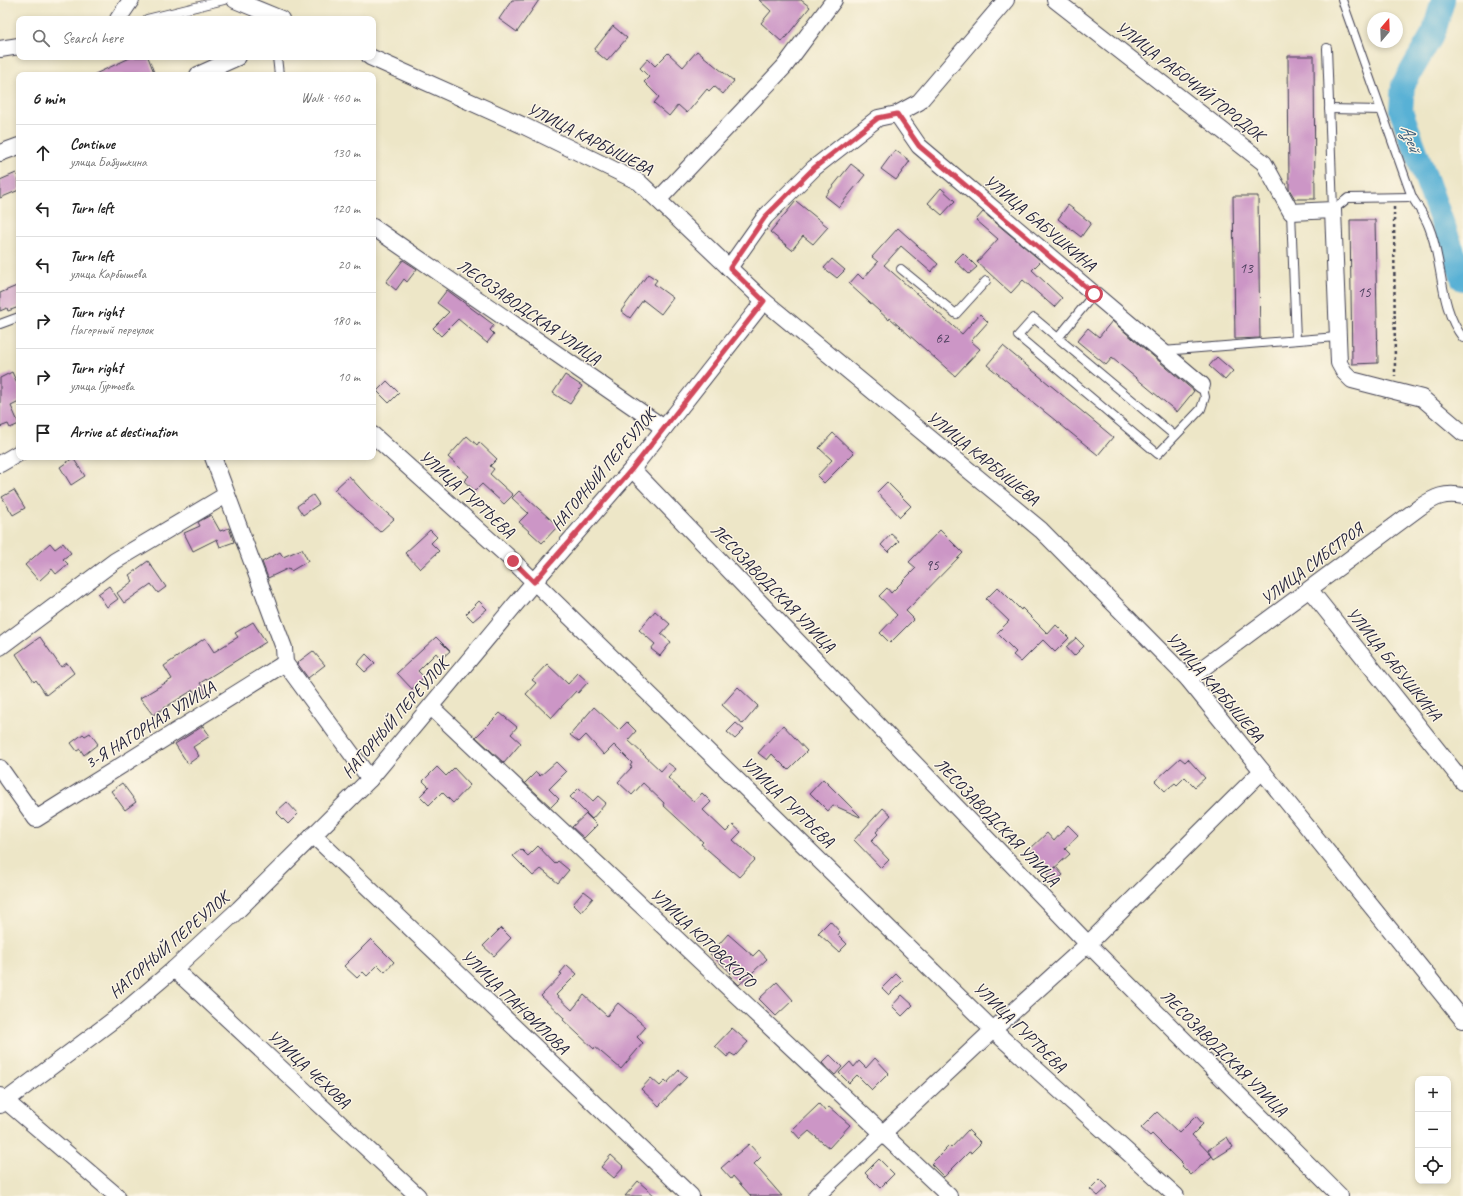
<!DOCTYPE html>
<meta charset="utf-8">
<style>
:root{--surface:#fff;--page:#f2f2f2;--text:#222;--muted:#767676;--line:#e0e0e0}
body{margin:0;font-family:Caveat,sans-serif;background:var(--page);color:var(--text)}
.controls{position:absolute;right:12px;bottom:12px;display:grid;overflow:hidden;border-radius:8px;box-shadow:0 2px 6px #0003}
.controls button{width:36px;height:36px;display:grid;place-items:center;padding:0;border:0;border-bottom:1px solid var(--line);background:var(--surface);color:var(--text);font:20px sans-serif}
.compass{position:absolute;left:1367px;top:12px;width:36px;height:36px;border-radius:50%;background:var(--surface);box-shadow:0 2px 6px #0003;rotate:19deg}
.stop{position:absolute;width:12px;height:12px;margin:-9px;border:3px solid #d1495b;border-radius:50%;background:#fff}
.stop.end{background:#d1495b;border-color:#fff;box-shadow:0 1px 4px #0008}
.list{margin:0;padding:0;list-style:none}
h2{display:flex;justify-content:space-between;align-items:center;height:52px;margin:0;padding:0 16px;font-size:17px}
h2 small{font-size:13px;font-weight:400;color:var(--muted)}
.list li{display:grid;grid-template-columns:26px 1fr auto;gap:12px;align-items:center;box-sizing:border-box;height:56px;padding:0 16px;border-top:1px solid var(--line)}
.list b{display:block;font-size:15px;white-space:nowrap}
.list p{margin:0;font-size:13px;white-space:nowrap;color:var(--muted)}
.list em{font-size:13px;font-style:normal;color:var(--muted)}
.icon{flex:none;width:22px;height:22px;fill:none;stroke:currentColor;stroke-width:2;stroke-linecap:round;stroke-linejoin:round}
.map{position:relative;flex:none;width:1463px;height:1196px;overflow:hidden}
.search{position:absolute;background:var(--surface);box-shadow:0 2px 6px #0003;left:16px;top:16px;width:360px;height:44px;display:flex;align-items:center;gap:10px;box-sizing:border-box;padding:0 14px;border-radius:8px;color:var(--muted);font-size:15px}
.panel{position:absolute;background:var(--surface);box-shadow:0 2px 6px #0003;left:16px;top:72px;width:360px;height:388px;border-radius:8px}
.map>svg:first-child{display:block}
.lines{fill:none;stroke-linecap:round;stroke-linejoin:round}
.river{stroke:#58b1d5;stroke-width:24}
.building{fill:#cc96c6}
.service-casing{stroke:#403f50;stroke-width:10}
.minor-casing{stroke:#403f50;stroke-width:18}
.path{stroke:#403f50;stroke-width:2.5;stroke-dasharray:3 3;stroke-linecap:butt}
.service{stroke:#fff;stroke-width:8}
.minor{stroke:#fff;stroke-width:16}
.route{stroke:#d1495b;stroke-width:5}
.labels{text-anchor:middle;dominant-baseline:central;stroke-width:3;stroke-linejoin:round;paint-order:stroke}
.number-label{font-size:15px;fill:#4c3f5e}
.street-label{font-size:17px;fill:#22223b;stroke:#fcf5e5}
.water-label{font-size:18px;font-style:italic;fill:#385b79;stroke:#fcf5e5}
</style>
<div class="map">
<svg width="1463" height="1196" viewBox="0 0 1463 1196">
<rect width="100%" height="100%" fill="#fcf5e5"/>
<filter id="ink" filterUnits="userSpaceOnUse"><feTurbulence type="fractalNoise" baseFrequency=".025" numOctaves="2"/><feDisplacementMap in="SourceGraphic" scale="8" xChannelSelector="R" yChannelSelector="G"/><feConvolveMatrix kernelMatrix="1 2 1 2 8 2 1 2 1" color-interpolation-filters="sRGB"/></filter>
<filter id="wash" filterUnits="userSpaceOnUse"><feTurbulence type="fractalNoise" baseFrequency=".012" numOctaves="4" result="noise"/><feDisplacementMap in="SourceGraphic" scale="16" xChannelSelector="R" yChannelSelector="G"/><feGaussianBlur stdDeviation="0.9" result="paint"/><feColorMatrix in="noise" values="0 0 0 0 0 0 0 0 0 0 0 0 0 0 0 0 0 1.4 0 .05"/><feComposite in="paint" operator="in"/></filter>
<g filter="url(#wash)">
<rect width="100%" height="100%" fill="#ede6c7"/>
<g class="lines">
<path class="river" d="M 1443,0 L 1434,32 L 1403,85 L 1401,111 L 1463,279"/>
</g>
<g id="blocks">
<g class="building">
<path d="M 512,0 L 539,0 L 517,32 L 499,19 Z"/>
<path d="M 759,0 L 801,0 L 810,7 L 782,42 L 761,23 L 771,11 Z"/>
<path d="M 613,26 L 627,38 L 607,61 L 594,50 Z"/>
<path d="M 697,51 L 734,81 L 723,94 L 714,86 L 709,91 L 707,89 L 687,113 L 678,105 L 669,116 L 654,103 L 659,97 L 644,82 L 649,77 L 640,68 L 648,59 L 655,66 L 668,53 L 683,67 Z"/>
<path d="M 1288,56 L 1314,56 L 1315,199 L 1295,199 L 1289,189 Z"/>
<path d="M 132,57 L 148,57 L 155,75 L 93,75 Z"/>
<path d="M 895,150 L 910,161 L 896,180 L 881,169 Z"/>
<path d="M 851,164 L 865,175 L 839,207 L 825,196 Z"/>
<path d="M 16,173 L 19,180 L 19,190 L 0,198 L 0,180 Z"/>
<path d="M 941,188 L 955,201 L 942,215 L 928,203 Z"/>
<path d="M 1233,196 L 1258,196 L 1260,338 L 1235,339 Z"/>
<path d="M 796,201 L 828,227 L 813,244 L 803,236 L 792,250 L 770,232 Z"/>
<path d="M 1068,205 L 1091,223 L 1081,237 L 1058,219 Z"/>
<path d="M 983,212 L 1041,261 L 1032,270 L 1062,298 L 1054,307 L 1023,280 L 1011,293 L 977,262 L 998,239 L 976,220 Z"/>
<path d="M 1350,220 L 1375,220 L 1378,363 L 1352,364 Z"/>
<path d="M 898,228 L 938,264 L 931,272 L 901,246 L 884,265 L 962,334 L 980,314 L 988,322 L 971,341 L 980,349 L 955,376 L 890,318 L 889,320 L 849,284 L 858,274 L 863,279 L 878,262 L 872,257 Z"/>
<path d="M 963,253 L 977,267 L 969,274 L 955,261 Z"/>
<path d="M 832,259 L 845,270 L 837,278 L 824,268 Z"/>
<path d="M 403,260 L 417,269 L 407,282 L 404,279 L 396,290 L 386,282 Z"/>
<path d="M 648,274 L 657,280 L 654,284 L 673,298 L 661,314 L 643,300 L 630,318 L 621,311 Z"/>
<path d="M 19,285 L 19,307 L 8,311 L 7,308 L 0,311 L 0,293 Z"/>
<path d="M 447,290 L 494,325 L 490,330 L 494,334 L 487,343 L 458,319 L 441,336 L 433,328 L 449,312 L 437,303 Z"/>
<path d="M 1112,321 L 1194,391 L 1177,412 L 1112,358 L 1106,365 L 1077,341 L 1088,328 L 1099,337 Z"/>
<path d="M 1003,346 L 1113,437 L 1098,455 L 987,365 Z"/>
<path d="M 1217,357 L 1233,371 L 1225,380 L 1209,366 Z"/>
<path d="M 12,372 L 19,387 L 19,402 L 11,406 L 19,424 L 10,428 L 8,424 L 0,427 L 0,378 Z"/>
<path d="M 565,375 L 582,386 L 570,404 L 553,393 Z"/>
<path d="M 387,381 L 399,393 L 389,403 L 377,391 Z"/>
<path d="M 833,433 L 854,453 L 824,483 L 817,476 L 832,460 L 819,448 Z"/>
<path d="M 467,436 L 477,445 L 479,442 L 497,459 L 490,466 L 494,469 L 490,474 L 513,495 L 504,504 L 482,484 L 475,491 L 464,481 L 469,476 L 448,457 Z"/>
<path d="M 73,458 L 85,476 L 71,485 L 60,467 Z"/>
<path d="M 349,476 L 369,498 L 394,519 L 380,532 L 334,490 Z"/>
<path d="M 887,482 L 911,506 L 900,517 L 877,492 Z"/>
<path d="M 14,490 L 25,508 L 13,515 L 2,497 Z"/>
<path d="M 519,491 L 558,526 L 542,543 L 519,522 L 528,513 L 512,498 Z"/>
<path d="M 313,495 L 319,504 L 303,515 L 297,506 Z"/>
<path d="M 211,515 L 220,531 L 229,528 L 234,542 L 220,547 L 217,539 L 193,551 L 184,533 L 200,526 L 198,522 Z"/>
<path d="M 430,530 L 437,537 L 431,543 L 439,551 L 420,569 L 405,553 Z"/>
<path d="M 940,530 L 963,553 L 906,611 L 914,619 L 890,643 L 880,633 L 897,615 L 879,596 L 887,588 L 891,593 L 916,568 L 909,562 Z"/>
<path d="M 891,534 L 899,541 L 888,552 L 881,545 Z"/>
<path d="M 50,543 L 55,549 L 63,543 L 71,553 L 63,559 L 68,564 L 56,574 L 52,569 L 39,581 L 25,565 Z"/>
<path d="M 302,549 L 308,561 L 291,571 L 289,568 L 268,578 L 262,562 L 280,552 L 283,557 Z"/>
<path d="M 148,561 L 166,587 L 158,593 L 151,584 L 124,603 L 117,593 L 133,581 L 129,575 Z"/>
<path d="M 109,586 L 118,599 L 107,607 L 98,594 Z"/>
<path d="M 998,587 L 1021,610 L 1022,608 L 1048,634 L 1056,625 L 1069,638 L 1055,652 L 1043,640 L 1021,662 L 1013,655 L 1016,652 L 997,633 L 1009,621 L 986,599 Z"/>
<path d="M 479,601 L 487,609 L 473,621 L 466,614 Z"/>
<path d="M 655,611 L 670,624 L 661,634 L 671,642 L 660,656 L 651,649 L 655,644 L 639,630 Z"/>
<path d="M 253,622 L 266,642 L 200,683 L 206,693 L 198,698 L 193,690 L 153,715 L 140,698 L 172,679 L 164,666 L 205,638 L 214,652 L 238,637 L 235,633 Z"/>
<path d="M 40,637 L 61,667 L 67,663 L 74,673 L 46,695 L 36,680 L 34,682 L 16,654 Z"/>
<path d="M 436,637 L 450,651 L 441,659 L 436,653 L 418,671 L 424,677 L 412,689 L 397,673 Z"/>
<path d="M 1076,638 L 1084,646 L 1074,656 L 1066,647 Z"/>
<path d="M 313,651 L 325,665 L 308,678 L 297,663 Z"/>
<path d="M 366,654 L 375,663 L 365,672 L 357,664 Z"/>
<path d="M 547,664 L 568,684 L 578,673 L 588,682 L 578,693 L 576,691 L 551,718 L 526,694 L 536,683 L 532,680 Z"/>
<path d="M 738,687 L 758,706 L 743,724 L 722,705 Z"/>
<path d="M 594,707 L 619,730 L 627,722 L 636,731 L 628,740 L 661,771 L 668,763 L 676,769 L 668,778 L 694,802 L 702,793 L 711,802 L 703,810 L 726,832 L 733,825 L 741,832 L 733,840 L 755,860 L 739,877 L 701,844 L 703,842 L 663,805 L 664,803 L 643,783 L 632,795 L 618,782 L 632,767 L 630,766 L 632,763 L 614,745 L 604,755 L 586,735 L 579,742 L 570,735 Z"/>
<path d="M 500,713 L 517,727 L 511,734 L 521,743 L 504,763 L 476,737 Z"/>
<path d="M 736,723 L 744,730 L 735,739 L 727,732 Z"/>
<path d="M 783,725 L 807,751 L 788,770 L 772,754 L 767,760 L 758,753 Z"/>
<path d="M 203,726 L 210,736 L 193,747 L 199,756 L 188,764 L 175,744 Z"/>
<path d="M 90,733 L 98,744 L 84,755 L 80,749 L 77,751 L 71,743 L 83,734 L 85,736 Z"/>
<path d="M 1180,758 L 1185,762 L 1188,759 L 1205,778 L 1195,787 L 1185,777 L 1177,785 L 1175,783 L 1165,791 L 1155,781 Z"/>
<path d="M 556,762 L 566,772 L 549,789 L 559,799 L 551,807 L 525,783 L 536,772 L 540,776 Z"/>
<path d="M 437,767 L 446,776 L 454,768 L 470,785 L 453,803 L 442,792 L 429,805 L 420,796 L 429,787 L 423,781 Z"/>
<path d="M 823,779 L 860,816 L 860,817 L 833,805 L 828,811 L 810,793 Z"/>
<path d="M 122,783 L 136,802 L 125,810 L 111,791 Z"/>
<path d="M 579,788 L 593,801 L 598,796 L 606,803 L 592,819 L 570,797 Z"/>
<path d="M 287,802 L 298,814 L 288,824 L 276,812 Z"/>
<path d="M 883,808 L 891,815 L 876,832 L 878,834 L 871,841 L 889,860 L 881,868 L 854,840 Z"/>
<path d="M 586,814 L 597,825 L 584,838 L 572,827 Z"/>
<path d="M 1068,825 L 1078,835 L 1065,849 L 1070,854 L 1051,871 L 1030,849 L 1047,833 L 1054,841 Z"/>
<path d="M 538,846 L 555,864 L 558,861 L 569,870 L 558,883 L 541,869 L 533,876 L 513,856 L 521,849 L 528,856 Z"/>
<path d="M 1056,867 L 1063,875 L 1054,883 L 1047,875 Z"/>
<path d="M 584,891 L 593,898 L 581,912 L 573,904 Z"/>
<path d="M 830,921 L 840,932 L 838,935 L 847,944 L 839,952 L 818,933 Z"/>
<path d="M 501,928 L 511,938 L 494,956 L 483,946 Z"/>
<path d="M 728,934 L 753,956 L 759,950 L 767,959 L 739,985 L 729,975 L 731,973 L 710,954 Z"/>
<path d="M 371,939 L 394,962 L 385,972 L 378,965 L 367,976 L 363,972 L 357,978 L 344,966 Z"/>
<path d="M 567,965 L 577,974 L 556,995 L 572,1010 L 584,995 L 607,1016 L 618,1003 L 646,1027 L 637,1037 L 643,1043 L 621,1069 L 595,1047 L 594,1049 L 563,1020 L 564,1018 L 541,996 L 562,974 L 560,973 Z"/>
<path d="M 896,974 L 903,981 L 889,995 L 882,988 Z"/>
<path d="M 777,982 L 793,1000 L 776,1016 L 759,999 Z"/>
<path d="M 902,995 L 913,1005 L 902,1016 L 892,1006 Z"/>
<path d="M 732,1028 L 748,1042 L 735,1056 L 730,1053 L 727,1057 L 715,1046 Z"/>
<path d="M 830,1055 L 842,1067 L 835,1075 L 822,1063 Z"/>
<path d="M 875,1058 L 889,1073 L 872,1090 L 857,1075 L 849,1083 L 839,1073 L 850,1062 L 854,1067 L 859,1061 L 866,1068 Z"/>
<path d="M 679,1070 L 687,1077 L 659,1106 L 641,1089 L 651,1078 L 660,1086 L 665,1081 L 667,1083 Z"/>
<path d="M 819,1104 L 825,1111 L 829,1107 L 850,1125 L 829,1148 L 809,1131 L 800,1139 L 792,1130 Z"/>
<path d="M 1157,1112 L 1179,1133 L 1196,1116 L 1203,1124 L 1192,1135 L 1212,1156 L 1191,1175 L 1182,1166 L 1183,1165 L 1152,1134 L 1150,1136 L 1141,1128 Z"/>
<path d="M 968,1130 L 981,1143 L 971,1153 L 969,1152 L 944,1177 L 931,1164 L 949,1146 L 951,1148 Z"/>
<path d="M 1227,1137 L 1233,1147 L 1214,1159 L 1208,1150 Z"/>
<path d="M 749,1144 L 761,1157 L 754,1164 L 782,1196 L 751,1196 L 733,1176 L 731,1179 L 721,1168 Z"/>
<path d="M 611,1155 L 624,1167 L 614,1178 L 601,1167 Z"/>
<path d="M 879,1159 L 894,1174 L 880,1188 L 865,1173 Z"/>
<path d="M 1100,1179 L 1108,1187 L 1098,1196 L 1090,1189 Z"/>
<path d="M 638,1181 L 655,1196 L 625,1196 Z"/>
</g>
</g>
</g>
<g filter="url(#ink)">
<use href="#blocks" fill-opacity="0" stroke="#403f50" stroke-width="1"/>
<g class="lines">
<g class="service-casing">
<g id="service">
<path d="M 1342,0 L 1412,197 C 1418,207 1425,216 1429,227 C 1444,263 1438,306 1463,338"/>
<path d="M 147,19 L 224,0"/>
<path d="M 1327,48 L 1333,210 L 1348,198 L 1412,197"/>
<path d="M 277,57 L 279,75"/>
<path d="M 1329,109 L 1381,110"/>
<path d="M 1291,212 L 1296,340"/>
<path d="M 901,269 L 956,314 L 986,281"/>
<path d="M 0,324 L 19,317"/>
<path d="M 1058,338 L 1094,294"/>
<path d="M 1163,351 L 1337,337"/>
<path d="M 1175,436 L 1034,318 L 1018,336 L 1158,454 L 1201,409 L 1205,397 L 1202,385"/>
</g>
</g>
<g class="minor-casing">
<g id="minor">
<path d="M 235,0 L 281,19"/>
<path d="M 1055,0 L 1264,163 L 1291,212 L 1333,210 L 1339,363 L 1344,372 L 1352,380 L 1422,398 L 1463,433"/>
<path d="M 118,19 L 131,0"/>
<path d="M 0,49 L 19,46"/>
<path d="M 370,57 L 522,125 L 639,182 L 764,301 L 1041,530 L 1188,679 L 1463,1020"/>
<path d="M 198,75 L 238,57"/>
<path d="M 897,114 L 919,146 L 1202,385"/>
<path d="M 0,153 L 19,146"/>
<path d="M 659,199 L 784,67 L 834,0"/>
<path d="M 373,227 L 664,428"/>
<path d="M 729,268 L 765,217 L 814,168 L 878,118 L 897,114 L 919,102 L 1006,0"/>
<path d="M 373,435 L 513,561 L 993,1030 L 1176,1196"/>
<path d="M 213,457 L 284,648 L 285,663 L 370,779"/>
<path d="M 0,464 L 19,453"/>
<path d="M 632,469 L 1088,944 L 1340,1196"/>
<path d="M 1310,590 L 1463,782"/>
<path d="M 0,647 L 115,561 L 226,495"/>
<path d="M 1188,679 L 1420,507 C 1435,497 1445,492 1463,496"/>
<path d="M 431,707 L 949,1196"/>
<path d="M 0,768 L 36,819 L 285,663"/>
<path d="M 313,835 L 691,1196"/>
<path d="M 174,969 L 418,1196"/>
<path d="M 0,1096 L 117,1196"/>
<path d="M 0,1105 L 120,1015 L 174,969 L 239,909 L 370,779 L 534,582 L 632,469 L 764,301"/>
<path d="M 816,1196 L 993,1030 L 1088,944 L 1262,771"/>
</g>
</g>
<path class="path" d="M 1394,207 L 1395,376"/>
<use href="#service" class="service"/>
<use href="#minor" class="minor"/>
</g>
</g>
<g class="lines" filter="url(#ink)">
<path class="route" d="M 513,561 L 534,582 L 632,469 L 764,301 L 730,268 L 765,217 L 814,168 L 878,118 L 897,114 L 919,146 L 1094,294"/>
</g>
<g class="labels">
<g class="number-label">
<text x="1246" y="268">13</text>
<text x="1364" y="292">15</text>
<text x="942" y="338">62</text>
<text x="932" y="565">95</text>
</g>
<g class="street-label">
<text transform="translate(1190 81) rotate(38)">УЛИЦА РАБОЧИЙ ГОРОДОК</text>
<text transform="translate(590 139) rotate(27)">УЛИЦА КАРБЫШЕВА</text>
<text transform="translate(1040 223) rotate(40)">УЛИЦА БАБУШКИНА</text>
<text transform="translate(529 312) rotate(35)">ЛЕСОЗАВОДСКАЯ УЛИЦА</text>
<text transform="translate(983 458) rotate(39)">УЛИЦА КАРБЫШЕВА</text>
<text transform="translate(603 470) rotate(-50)">НАГОРНЫЙ ПЕРЕУЛОК</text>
<text transform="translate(467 494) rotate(42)">УЛИЦА ГУРТЬЕВА</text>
<text transform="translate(1312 564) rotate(-37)">УЛИЦА СИБСТРОЯ</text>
<text transform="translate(773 588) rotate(46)">ЛЕСОЗАВОДСКАЯ УЛИЦА</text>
<text transform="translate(1394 664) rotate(51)">УЛИЦА БАБУШКИНА</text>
<text transform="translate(1215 687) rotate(49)">УЛИЦА КАРБЫШЕВА</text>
<text transform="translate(395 718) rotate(-49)">НАГОРНЫЙ ПЕРЕУЛОК</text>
<text transform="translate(150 725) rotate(-32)">3-Я НАГОРНАЯ УЛИЦА</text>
<text transform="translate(788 802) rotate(44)">УЛИЦА ГУРТЬЕВА</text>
<text transform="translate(997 822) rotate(46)">ЛЕСОЗАВОДСКАЯ УЛИЦА</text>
<text transform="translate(703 938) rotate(43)">УЛИЦА КОТОВСКОГО</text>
<text transform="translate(169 945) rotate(-41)">НАГОРНЫЙ ПЕРЕУЛОК</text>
<text transform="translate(515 1002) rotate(44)">УЛИЦА ПАНФИЛОВА</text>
<text transform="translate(1020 1027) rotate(44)">УЛИЦА ГУРТЬЕВА</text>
<text transform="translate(1224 1053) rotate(45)">ЛЕСОЗАВОДСКАЯ УЛИЦА</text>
<text transform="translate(309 1069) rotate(43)">УЛИЦА ЧЕХОВА</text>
</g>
<g class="water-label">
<text transform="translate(1411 138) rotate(70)">Азей</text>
</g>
</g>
</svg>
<div class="controls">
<button>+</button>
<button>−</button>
<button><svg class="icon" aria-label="locate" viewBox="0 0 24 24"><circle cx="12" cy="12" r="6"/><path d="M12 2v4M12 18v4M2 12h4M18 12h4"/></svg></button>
</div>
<svg class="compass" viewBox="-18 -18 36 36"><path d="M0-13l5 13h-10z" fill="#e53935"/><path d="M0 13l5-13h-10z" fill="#767676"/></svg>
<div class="stop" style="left:1094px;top:294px"></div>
<div class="stop end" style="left:513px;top:561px"></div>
<div class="search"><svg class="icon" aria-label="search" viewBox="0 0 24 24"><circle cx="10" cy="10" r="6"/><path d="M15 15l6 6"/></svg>Search here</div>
<section class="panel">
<h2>6 min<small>Walk · 460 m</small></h2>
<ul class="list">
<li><svg class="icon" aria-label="ahead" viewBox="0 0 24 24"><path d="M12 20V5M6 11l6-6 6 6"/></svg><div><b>Continue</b><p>улица Бабушкина</p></div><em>130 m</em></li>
<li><svg class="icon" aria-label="left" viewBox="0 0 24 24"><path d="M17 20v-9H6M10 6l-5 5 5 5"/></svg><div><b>Turn left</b></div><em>120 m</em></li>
<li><svg class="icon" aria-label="left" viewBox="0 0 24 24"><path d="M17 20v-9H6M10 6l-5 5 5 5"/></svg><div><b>Turn left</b><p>улица Карбышева</p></div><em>20 m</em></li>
<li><svg class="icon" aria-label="right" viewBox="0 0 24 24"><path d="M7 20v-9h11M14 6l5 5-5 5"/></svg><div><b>Turn right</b><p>Нагорный переулок</p></div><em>180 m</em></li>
<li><svg class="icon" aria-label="right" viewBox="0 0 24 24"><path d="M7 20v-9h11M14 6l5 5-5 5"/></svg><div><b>Turn right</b><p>улица Гуртьева</p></div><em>10 m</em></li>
<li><svg class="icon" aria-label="arrive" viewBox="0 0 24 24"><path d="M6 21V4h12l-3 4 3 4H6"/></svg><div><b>Arrive at destination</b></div></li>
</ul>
</section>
</div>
